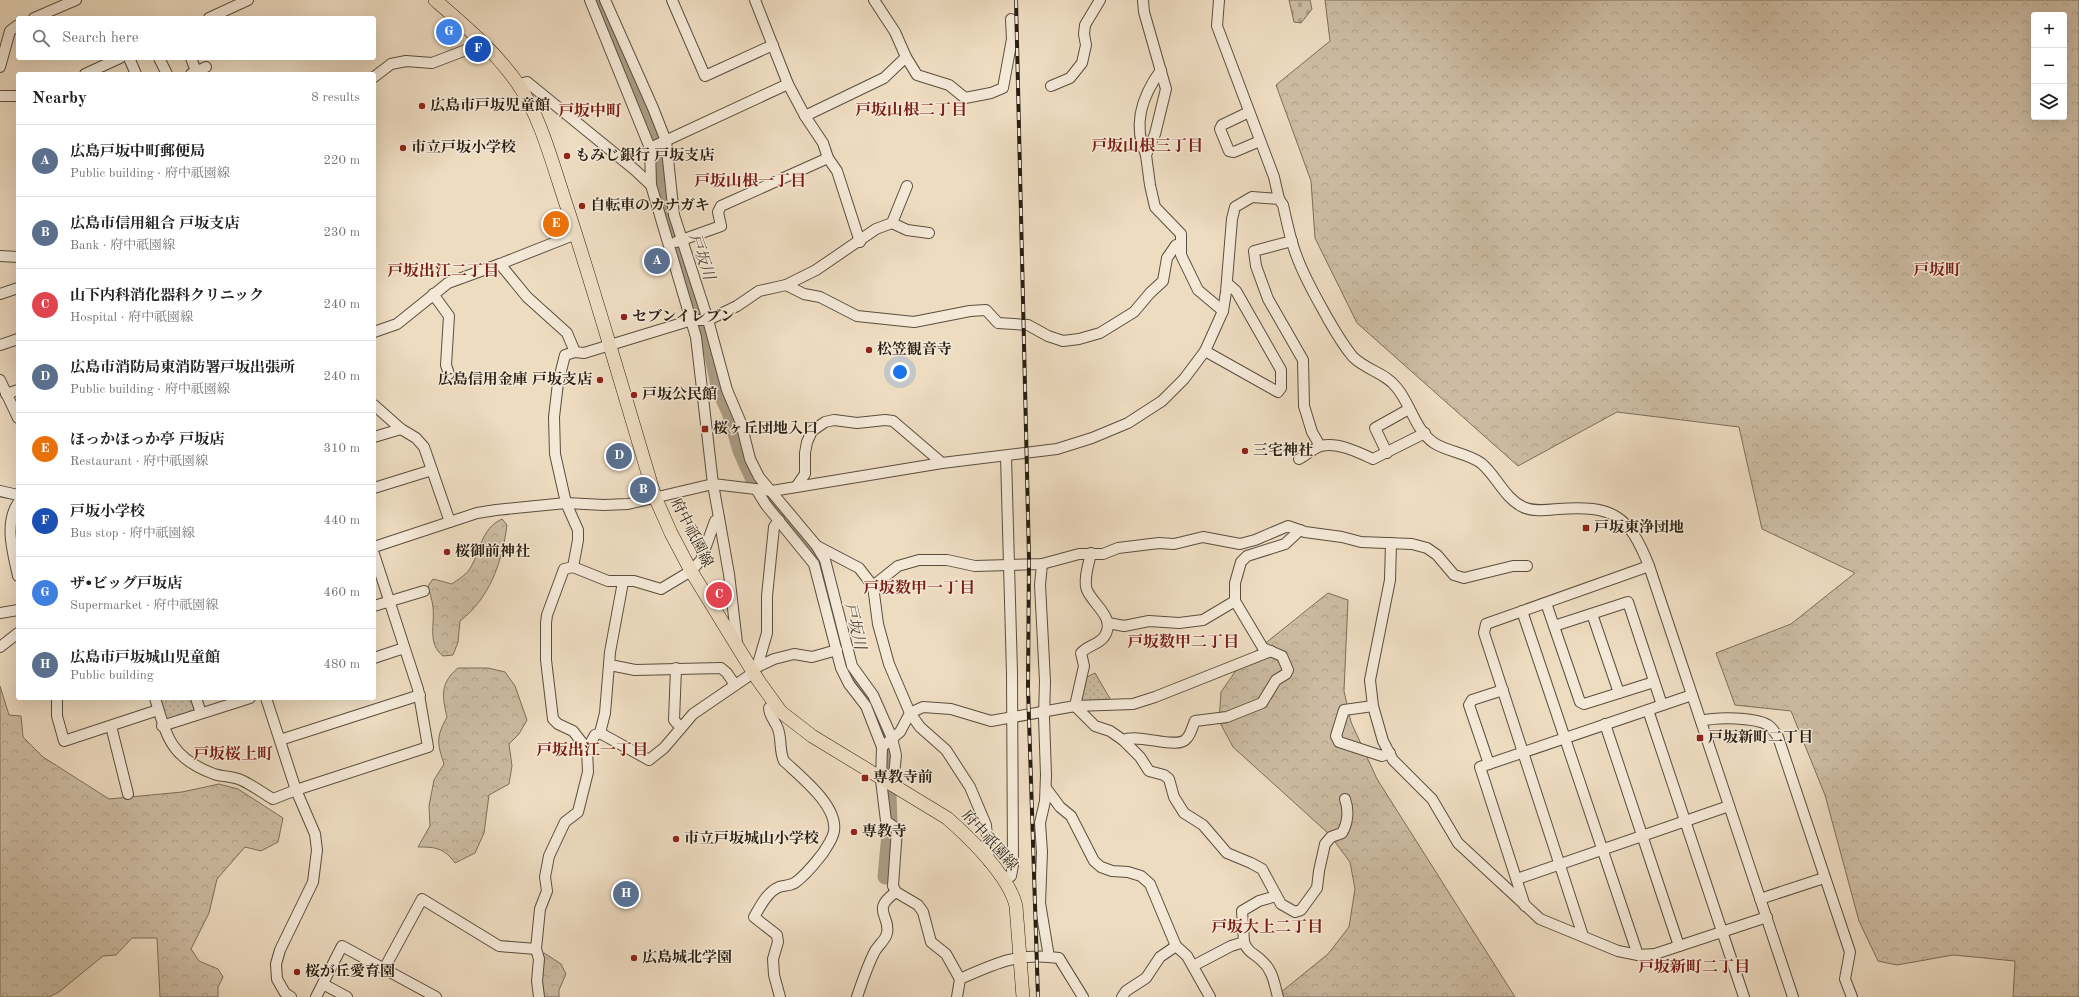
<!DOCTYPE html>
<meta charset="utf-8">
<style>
:root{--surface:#fff;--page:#f6f6f6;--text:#222;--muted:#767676;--line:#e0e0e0;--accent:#d93025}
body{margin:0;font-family:"Old Standard TT","Noto Serif JP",serif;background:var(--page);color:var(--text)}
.controls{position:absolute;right:12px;top:12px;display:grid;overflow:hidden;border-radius:4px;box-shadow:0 4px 16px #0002}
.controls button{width:36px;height:36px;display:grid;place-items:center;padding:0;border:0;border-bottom:1px solid var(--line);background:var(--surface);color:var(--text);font:20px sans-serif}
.you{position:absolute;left:900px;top:372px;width:14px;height:14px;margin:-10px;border:3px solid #fff;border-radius:50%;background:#1a73e8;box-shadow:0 0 0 6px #1a73e833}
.badge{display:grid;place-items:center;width:26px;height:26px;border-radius:50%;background:var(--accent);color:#fff;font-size:13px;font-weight:700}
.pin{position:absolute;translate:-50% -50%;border:2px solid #fff;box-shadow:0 1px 4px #0006}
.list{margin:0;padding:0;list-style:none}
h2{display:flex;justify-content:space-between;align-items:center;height:52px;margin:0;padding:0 16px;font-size:17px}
h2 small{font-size:13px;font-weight:400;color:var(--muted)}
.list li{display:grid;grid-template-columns:26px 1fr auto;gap:12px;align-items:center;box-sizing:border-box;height:72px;padding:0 16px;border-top:1px solid var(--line)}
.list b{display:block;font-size:15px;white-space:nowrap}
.list p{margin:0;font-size:13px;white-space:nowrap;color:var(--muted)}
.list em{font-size:13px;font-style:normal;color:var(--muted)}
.icon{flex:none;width:22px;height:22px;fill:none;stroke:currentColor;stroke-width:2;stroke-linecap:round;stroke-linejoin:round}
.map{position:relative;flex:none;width:2079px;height:997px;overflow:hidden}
.search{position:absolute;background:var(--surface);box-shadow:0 4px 16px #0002;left:16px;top:16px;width:360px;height:44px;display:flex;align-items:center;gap:10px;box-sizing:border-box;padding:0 14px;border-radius:4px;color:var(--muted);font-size:15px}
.panel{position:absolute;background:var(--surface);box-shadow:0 4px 16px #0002;left:16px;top:72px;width:360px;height:628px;border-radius:4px}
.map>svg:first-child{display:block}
.forest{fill:url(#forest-crowns);stroke:#7b6e5a;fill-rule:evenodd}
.cemetery{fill:url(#cemetery-stones);stroke:#7b6e5a}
.park{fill:url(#park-dots);stroke:#7b6e5a}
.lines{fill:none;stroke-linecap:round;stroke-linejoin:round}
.river{stroke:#ab9c86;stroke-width:15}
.minor-casing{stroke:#5a4e3e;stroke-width:12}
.major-casing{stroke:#291f12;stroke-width:14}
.minor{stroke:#f4e8d7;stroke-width:10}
.major{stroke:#eedcc1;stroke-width:13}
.rail-casing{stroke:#291f12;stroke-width:4}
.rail{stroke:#f4e8d7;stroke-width:2.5;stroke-dasharray:8;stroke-linecap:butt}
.poi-dot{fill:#8f2418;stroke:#f4e8d7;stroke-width:1.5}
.labels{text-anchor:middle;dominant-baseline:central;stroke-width:3;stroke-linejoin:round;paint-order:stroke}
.poi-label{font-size:15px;font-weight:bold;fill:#291f12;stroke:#f4e8d7;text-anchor:start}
.street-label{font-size:15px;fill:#291f12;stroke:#f4e8d7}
.neighbourhood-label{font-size:16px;font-weight:bold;fill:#7a1f14;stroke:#f4e8d7}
.water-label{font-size:16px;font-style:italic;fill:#564b3b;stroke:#f4e8d7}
</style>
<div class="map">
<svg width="2079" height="997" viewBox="0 0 2079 997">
<defs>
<pattern id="forest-crowns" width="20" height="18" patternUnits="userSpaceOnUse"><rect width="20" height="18" fill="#cdbca3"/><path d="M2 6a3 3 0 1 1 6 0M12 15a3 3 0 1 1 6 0" fill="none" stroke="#b0a18b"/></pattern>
<pattern id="cemetery-stones" width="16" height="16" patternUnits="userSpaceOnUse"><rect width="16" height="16" fill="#cdbca3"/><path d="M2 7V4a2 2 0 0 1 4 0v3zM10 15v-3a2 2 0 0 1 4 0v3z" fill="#b0a18b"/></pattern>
<pattern id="park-dots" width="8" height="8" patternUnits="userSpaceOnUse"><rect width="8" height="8" fill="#cdbca3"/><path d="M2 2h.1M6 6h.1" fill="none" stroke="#b0a18b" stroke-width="1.8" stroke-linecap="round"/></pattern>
</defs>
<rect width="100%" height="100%" fill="#eedcc1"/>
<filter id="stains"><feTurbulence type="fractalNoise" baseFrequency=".005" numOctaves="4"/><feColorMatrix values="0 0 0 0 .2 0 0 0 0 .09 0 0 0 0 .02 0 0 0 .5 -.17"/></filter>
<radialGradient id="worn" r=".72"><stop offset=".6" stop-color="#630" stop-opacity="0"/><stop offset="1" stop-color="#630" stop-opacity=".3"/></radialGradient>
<g class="forest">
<path d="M 1325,0 L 2079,0 L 2079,997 L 2013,997 L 2015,961 L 1953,955 L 1897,965 L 1878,961 L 1859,921 L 1825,795 L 1791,711 L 1735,705 L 1716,653 L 1791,624 L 1855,573 L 1762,529 L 1739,427 L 1617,412 L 1518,466 L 1357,323 L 1315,238 L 1311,181 L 1276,85 L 1330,41 ZM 2034,15 L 2064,15 L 2064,117 L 2034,117 Z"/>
<path d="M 502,519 L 507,525 C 502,562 490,598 460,621 L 458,642 L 453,655 L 443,656 C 427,643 435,626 433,607 C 432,600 430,593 428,586 L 433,579 L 452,584 C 457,580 466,575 469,570 C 481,552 480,529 502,519 Z"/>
<path d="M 1328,593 L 1348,600 L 1344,691 L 1351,722 L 1377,779 L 1515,997 L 1275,997 L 1328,954 L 1349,927 L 1355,889 L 1350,862 L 1329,834 L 1233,747 L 1219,721 L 1221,692 L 1242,662 Z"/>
<path d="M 458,668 L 488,668 L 505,672 L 515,686 L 527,720 L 519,734 L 509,744 L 512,766 L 509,784 L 489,795 L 484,833 L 475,853 L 455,863 C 444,848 436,847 418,847 L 430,826 L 429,806 L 434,780 L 444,764 C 437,743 436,737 447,717 C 442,696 440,683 458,668 Z"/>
<path d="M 0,686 L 9,715 L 21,716 L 23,737 L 43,757 L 109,799 L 182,792 L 219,784 L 238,789 L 283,818 L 278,842 L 261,851 L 245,847 L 217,879 L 209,913 L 191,949 L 199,961 L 218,969 L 223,977 L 218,987 L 218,997 L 160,997 L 157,938 L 132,938 L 116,955 L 103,956 L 59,992 L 49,997 L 0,997 Z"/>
<path d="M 544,953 L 561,964 L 566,974 L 559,990 L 559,997 L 543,997 L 539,956 Z"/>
</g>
<path class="cemetery" d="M 1289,0 L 1310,0 L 1312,9 L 1301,23 L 1294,22 Z"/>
<g class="park">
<path d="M 1095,673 L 1112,702 L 1081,703 L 1080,700 L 1085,678 Z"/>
<path d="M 159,698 L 193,698 L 196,708 L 194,713 L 169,721 L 165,719 Z"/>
</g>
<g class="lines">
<g class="river">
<path d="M 596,0 L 640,95 L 655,135 L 662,173 L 665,210 L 700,311 L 709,342 L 719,391 L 729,412 L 740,451 L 754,482"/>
<path d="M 768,500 C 794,526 817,545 826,582"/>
<path d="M 834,613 L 846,669 L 867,698 L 876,718 L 886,742 L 888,770"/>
<path d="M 885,877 L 890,823 L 889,793"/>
</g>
<g class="minor-casing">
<g id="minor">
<path d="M 590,0 L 650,148 L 651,185 L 696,337 L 713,484 L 729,574 L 737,643"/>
<path d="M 605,0 L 653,108 L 666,141 L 674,215 L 708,320 L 727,390 L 741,423 L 750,459 L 759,477 L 816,545 L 825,560 L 852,666 L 873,695 L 892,738 L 896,755 L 893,786"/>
<path d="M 672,0 L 705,76 L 773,45"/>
<path d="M 755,0 L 788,84 L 805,116 L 823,143 L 828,158 L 837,171 L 860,242"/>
<path d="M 874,0 L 895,32 L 906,57 L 917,75 L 949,85 L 965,98 L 991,93 L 1003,88 L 1012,39 L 1011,19"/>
<path d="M 1143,0 L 1144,12 L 1166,89 L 1155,134 L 1146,155 L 1150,185 L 1155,207 L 1181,234 L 1181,255 L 1198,290 L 1223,311"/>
<path d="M 1219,0 L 1217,26 L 1274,177 L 1279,199"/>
<path d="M 34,18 L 76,0"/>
<path d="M 209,18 L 248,0"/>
<path d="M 129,58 L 136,74"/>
<path d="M 159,58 L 167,74"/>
<path d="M 191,58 L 196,71"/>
<path d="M 0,67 L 10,31 L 18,25"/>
<path d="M 85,74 L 120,58"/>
<path d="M 191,74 L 206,67"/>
<path d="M 374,77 L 391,64 L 406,61 L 432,63 L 466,50 L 478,39"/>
<path d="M 519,84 L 527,82 L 635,170 L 651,185"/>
<path d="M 1051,86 L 1070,78 L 1082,63 L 1086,45 L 1084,34 L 1085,25 L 1100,0"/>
<path d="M 0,96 L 18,96"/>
<path d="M 1249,112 L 1222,125 L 1220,129 L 1229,151 L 1234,152 L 1260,141"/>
<path d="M 805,116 L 884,78 L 906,57"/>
<path d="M 650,148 L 788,84"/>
<path d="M 1146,155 C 1132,124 1142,96 1161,70"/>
<path d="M 892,223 L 907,230 L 929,233"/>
<path d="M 1292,241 L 1254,251 L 1256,266 L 1268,299 L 1303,360 L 1304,406 L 1312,432 L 1320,446"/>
<path d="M 676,242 L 721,226 L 718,212 L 721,206 L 828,158"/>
<path d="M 0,256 L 18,257"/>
<path d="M 500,264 L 527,297 L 567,333 L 575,352 L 584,353 L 692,320 L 708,320 L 737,306 L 759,291 L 786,285 L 816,270 L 876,229 L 892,223 L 907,186"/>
<path d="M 786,285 L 804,294 L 820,297 L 857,316 L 914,322 L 970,311 L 986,310 L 998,323 L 1028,325 L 1048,336 L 1063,341 L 1079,339 L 1100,333 L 1134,312 L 1150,293 L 1163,281 L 1167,258 L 1176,245 L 1181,245"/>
<path d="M 0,294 L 18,288"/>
<path d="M 433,294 L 449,316 L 446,365 L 449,374"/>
<path d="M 374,332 L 397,324 L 448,283 L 500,264 L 576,234"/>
<path d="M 0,345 L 18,339"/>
<path d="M 1205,351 L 1278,392 L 1281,388 L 1281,370 L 1236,291 L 1227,283"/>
<path d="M 0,380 L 18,418"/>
<path d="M 6,394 L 18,390"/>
<path d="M 374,405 L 401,429 L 416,438 L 424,447 L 450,522"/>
<path d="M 374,437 L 401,429"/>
<path d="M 1387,453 L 1375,428 L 1409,409"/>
<path d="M 1299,459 C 1306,455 1314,448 1321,446 C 1338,442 1358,452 1373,459 L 1425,433"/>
<path d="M 796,487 L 805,474 L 805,453 L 807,442 L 812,431 L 825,422 L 834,420 L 857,423 L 885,420 L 893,421 L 942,463"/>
<path d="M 374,488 L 432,470"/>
<path d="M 756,489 L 766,505 L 814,564 L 841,668 L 849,684 L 866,706 L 882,747"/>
<path d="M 0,491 L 18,495"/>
<path d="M 18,503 C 4,524 13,553 18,576"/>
<path d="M 1391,543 L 1390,580 L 1370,680 L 1373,706 L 1383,741 L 1393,760 L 1432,799 L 1458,843 L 1540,919 L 1618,951 L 1638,955 L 1655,954 L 1767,917"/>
<path d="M 817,546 L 859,568 L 873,586 L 878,624 L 889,664 L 910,713 L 920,727 L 946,750 L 970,787 L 986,825 L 989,862"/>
<path d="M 374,547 L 477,513 L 496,510 L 566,503 L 604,505 L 628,504 L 713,484 L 772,491 L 942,463 L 1057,449 L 1092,438 L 1128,423 L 1162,401 L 1184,379 L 1205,351 L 1223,311 L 1226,292 L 1232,219 L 1235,207 L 1252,197 L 1279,199 L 1283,205 C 1287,222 1290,240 1297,257 C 1305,279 1317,299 1328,319 C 1336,333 1343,345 1353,357 C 1366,370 1386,373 1397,388 C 1411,405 1415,430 1434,443 C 1448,452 1467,453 1481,463 C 1496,475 1504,498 1523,507 C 1533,512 1547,510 1558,509 C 1613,505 1629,515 1649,566 L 1793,997"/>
<path d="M 1042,564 L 1040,585 L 1045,681 L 1044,717 L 1046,775 L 1045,801 L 1040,823 L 1042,852 L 1040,903 L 1049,957"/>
<path d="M 573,567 L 608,581 L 634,581 L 661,589 L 691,571 L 701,560 L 715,521 L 719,518"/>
<path d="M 873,586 L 898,566 L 919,560 L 947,560 L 975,566 L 1042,564 L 1079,554 L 1103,554 L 1118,548 L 1159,543 L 1174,544 L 1203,537 L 1240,544 L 1255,540 L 1288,526 L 1305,532 L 1342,537 L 1361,542 L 1412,544 L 1427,548 L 1437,555 L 1454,575 L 1464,578 L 1513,566 L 1527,566"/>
<path d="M 1546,603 L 1580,702 L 1584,704 L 1654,682"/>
<path d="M 374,606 L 424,591"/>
<path d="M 1522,611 L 1638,955"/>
<path d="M 0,613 L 18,610"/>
<path d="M 1592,614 L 1619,693"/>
<path d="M 1108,623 L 1124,626 L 1149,621 L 1179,623 L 1203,620 L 1235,601"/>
<path d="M 1554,626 L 1628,602 L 1662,705"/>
<path d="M 0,647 L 18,633"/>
<path d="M 374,658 L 404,648"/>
<path d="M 610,665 L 635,670 L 721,668 L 727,673 L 735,685"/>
<path d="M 757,667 L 767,633 L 767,596 L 774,527 L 779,520"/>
<path d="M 676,668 L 674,720 L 681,728"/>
<path d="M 753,669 L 774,659 L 794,654 L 812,657 L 837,650"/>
<path d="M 57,698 L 57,716 L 64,741 L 158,710"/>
<path d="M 155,698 C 167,738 171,758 214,774 C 223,777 232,776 241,780 C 252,785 263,793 273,799 L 296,790 L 428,747 L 418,689 L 374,554"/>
<path d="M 196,698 L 201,713"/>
<path d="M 266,698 L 296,790 L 315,834 L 317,850 L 313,882 L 280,950 L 276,964 L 277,979 L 285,993 L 291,997"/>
<path d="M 774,704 L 769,708 C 769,716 776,722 778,729 C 782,740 779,751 784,761 C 801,777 838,806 834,831 C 833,839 827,846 823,853 C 814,864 808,873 796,882 C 791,886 785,885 779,887 C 767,892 760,907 754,917 L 777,935 L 778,942 L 773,959 L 774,975 L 780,997"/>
<path d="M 1075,706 L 1095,726 L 1110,731 L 1123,740 L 1140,757 L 1149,771 L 1164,775 L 1169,779 L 1174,797 L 1184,813 L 1203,825 L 1227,853 L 1251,863 L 1262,869 L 1281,904 L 1295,912 L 1301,910 L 1317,888 L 1319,871 L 1325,844 L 1331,837 L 1342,833 C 1348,823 1349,810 1345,799"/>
<path d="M 1075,706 L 1084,666 L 1081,653 C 1088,645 1098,645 1104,637 C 1117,618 1093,605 1087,590 C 1083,580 1089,563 1091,553"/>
<path d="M 1373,706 L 1344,710 L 1336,736 L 1339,742 L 1382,756 L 1390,753"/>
<path d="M 1648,710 L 1744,997"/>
<path d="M 1701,721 C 1717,717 1754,717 1768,725 C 1772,727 1775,733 1778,737 L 1850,952 L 1845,979 L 1852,997"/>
<path d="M 1605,724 L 1679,946"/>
<path d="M 111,726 L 128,794"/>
<path d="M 162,726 L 250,698"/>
<path d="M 600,733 L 649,760 L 664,748 L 693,714 L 753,673"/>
<path d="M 280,740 L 420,695"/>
<path d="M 1123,740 C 1141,733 1178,751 1187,738 C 1191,734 1192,727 1195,721 L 1227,717 L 1262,703 L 1276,680 L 1286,674 L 1288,670 L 1282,656 L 1263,648 L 1235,601 L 1235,583 L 1241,562 L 1247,556 L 1285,544 L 1300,530"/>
<path d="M 587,749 L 595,735 L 600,733 L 605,713 L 610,652 L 623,582"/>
<path d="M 1489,764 L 1469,705 L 1472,700 L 1503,690"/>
<path d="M 1046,788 L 1060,807 L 1071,816 L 1094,861 L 1101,867 L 1112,871 L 1128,872 L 1141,876 L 1150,884 L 1176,946 L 1187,956 L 1210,997"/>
<path d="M 1517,879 L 1729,806"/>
<path d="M 1004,881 L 1011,876 L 1013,865 L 1012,673 L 1006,456"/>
<path d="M 1760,899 L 1824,878"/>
<path d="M 1525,906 L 1480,767 L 1692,695"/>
<path d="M 1583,936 L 1484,633 L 1486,624 L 1649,566"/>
<path d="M 1244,942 C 1248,953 1254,953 1261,960 C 1273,970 1274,983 1278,997"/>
<path d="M 1193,966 L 1231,946 L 1244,942 L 1242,911 L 1259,901 L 1276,896"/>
<path d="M 384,969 L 422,899 L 499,946 L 536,949"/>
<path d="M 960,979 C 996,963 1019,952 1059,958 L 1083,997"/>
<path d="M 323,984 L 347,997"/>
<path d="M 316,997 L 342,946 L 436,997"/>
<path d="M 539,997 L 537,981 L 539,959 L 536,949 L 540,909 L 547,891 L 545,877 L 549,856 L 565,822 L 578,812 L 588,772 L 587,749 L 573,731 L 558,724 L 553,719 L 546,660 L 546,623 L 547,615 L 564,569 L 573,567 L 578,540 L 578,530 L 566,503 L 555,454 L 554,417 L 558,383 L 565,355 L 575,352"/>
<path d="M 857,997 C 862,982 867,967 874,953 C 877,946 886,940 887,933 C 891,916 870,910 896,892"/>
<path d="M 957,997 L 960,979 L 946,954 L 931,942 L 923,912 L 918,905 L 896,892 L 893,886 L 897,829 L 886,821 L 881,780 L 882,747 L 900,732 L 910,713 L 923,707 L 951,709 L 991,721 L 1075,706 L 1133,704 L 1155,697 L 1271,651"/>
<path d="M 1122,997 L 1126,991 L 1146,978 L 1160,957 L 1176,946"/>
</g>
</g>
<g class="major-casing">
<path id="major" d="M 435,0 C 464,25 496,52 518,84 C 541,117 554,169 567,207 C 598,303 626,400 655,497 L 671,533 L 691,571 L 758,680 L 781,712 L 812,736 L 947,818 C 970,838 1009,876 1016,906 L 1023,997"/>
</g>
<use href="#minor" class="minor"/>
<use href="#major" class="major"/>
<g class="rail-casing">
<path id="rail" d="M 1016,0 L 1029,558 L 1028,688 L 1038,997"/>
</g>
<use href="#rail" class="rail"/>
</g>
<g class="poi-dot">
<circle cx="422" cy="106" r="4"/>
<circle cx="403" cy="148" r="4"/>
<circle cx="567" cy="156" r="4"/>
<circle cx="582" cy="206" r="4"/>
<circle cx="624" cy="317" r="4"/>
<circle cx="869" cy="350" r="4"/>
<circle cx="600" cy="380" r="4"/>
<circle cx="634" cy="395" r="4"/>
<rect x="701" y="425" width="8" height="8" rx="2"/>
<circle cx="1245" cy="451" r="4"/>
<rect x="1582" y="524" width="8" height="8" rx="2"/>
<circle cx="447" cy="552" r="4"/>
<rect x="1696" y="734" width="8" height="8" rx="2"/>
<rect x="861" y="774" width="8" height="8" rx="2"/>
<circle cx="854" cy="832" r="4"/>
<circle cx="676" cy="839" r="4"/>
<circle cx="634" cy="958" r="4"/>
<circle cx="297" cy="972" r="4"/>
</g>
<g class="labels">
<g class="poi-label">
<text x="430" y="106">広島市戸坂児童館</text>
<text x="411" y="148">市立戸坂小学校</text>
<text x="575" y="156">もみじ銀行 戸坂支店</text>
<text x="590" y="206">自転車のカナガキ</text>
<text x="632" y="317">セブンイレブン</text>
<text x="877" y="350">松笠観音寺</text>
<text x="592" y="380" text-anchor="end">広島信用金庫 戸坂支店</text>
<text x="642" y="395">戸坂公民館</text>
<text x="713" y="429">桜ヶ丘団地入口</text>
<text x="1253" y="451">三宅神社</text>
<text x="1594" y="528">戸坂東浄団地</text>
<text x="455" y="552">桜御前神社</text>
<text x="1708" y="738">戸坂新町二丁目</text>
<text x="873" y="778">専教寺前</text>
<text x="862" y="832">専教寺</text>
<text x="684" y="839">市立戸坂城山小学校</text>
<text x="642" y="958">広島城北学園</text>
<text x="305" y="972">桜が丘愛育園</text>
</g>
<g class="street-label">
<text transform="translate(691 533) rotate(63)">府中祇園線</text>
<text transform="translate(989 841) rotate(48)">府中祇園線</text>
</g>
<g class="neighbourhood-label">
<text x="911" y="111">戸坂山根二丁目</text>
<text x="590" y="112">戸坂中町</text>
<text x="1147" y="147">戸坂山根三丁目</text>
<text x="750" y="182">戸坂山根一丁目</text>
<text x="1937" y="271">戸坂町</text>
<text x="443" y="272">戸坂出江二丁目</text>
<text x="919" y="589">戸坂数甲一丁目</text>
<text x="1183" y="643">戸坂数甲二丁目</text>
<text x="592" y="751">戸坂出江一丁目</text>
<text x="233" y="755">戸坂桜上町</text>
<text x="1267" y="928">戸坂大上二丁目</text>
<text x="1694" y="968">戸坂新町二丁目</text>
</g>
<g class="water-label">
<text transform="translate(701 257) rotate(71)">戸坂川</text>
<text transform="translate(854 626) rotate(77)">戸坂川</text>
</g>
</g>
<rect width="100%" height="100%" filter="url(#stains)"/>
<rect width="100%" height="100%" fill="url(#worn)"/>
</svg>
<div class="controls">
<button>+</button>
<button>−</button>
<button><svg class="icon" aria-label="layers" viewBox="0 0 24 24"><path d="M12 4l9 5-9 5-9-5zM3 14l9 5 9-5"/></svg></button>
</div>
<div class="you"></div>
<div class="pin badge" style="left:657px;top:261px;background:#5c6f8a">A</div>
<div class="pin badge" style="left:643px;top:490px;background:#5c6f8a">B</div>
<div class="pin badge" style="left:719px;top:595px;background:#e0444e">C</div>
<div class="pin badge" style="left:619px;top:456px;background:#5c6f8a">D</div>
<div class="pin badge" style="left:556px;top:224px;background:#e8710a">E</div>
<div class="pin badge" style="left:478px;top:49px;background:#1a4fb4">F</div>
<div class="pin badge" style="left:449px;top:32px;background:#3f7fe0">G</div>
<div class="pin badge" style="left:626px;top:894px;background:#5c6f8a">H</div>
<div class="search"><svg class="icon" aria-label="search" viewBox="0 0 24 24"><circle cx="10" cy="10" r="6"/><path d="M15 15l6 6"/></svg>Search here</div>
<section class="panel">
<h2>Nearby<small>8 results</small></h2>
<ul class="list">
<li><span class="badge" style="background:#5c6f8a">A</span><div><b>広島戸坂中町郵便局</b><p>Public building · 府中祇園線</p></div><em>220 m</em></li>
<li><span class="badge" style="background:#5c6f8a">B</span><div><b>広島市信用組合 戸坂支店</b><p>Bank · 府中祇園線</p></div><em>230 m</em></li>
<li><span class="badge" style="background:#e0444e">C</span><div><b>山下内科消化器科クリニック</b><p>Hospital · 府中祇園線</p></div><em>240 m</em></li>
<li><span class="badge" style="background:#5c6f8a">D</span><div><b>広島市消防局東消防署戸坂出張所</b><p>Public building · 府中祇園線</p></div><em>240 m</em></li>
<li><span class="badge" style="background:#e8710a">E</span><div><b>ほっかほっか亭 戸坂店</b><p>Restaurant · 府中祇園線</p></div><em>310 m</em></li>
<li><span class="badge" style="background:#1a4fb4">F</span><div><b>戸坂小学校</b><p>Bus stop · 府中祇園線</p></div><em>440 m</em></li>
<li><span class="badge" style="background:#3f7fe0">G</span><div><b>ザ•ビッグ戸坂店</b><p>Supermarket · 府中祇園線</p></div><em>460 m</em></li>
<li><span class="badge" style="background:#5c6f8a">H</span><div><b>広島市戸坂城山児童館</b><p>Public building</p></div><em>480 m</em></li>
</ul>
</section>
</div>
